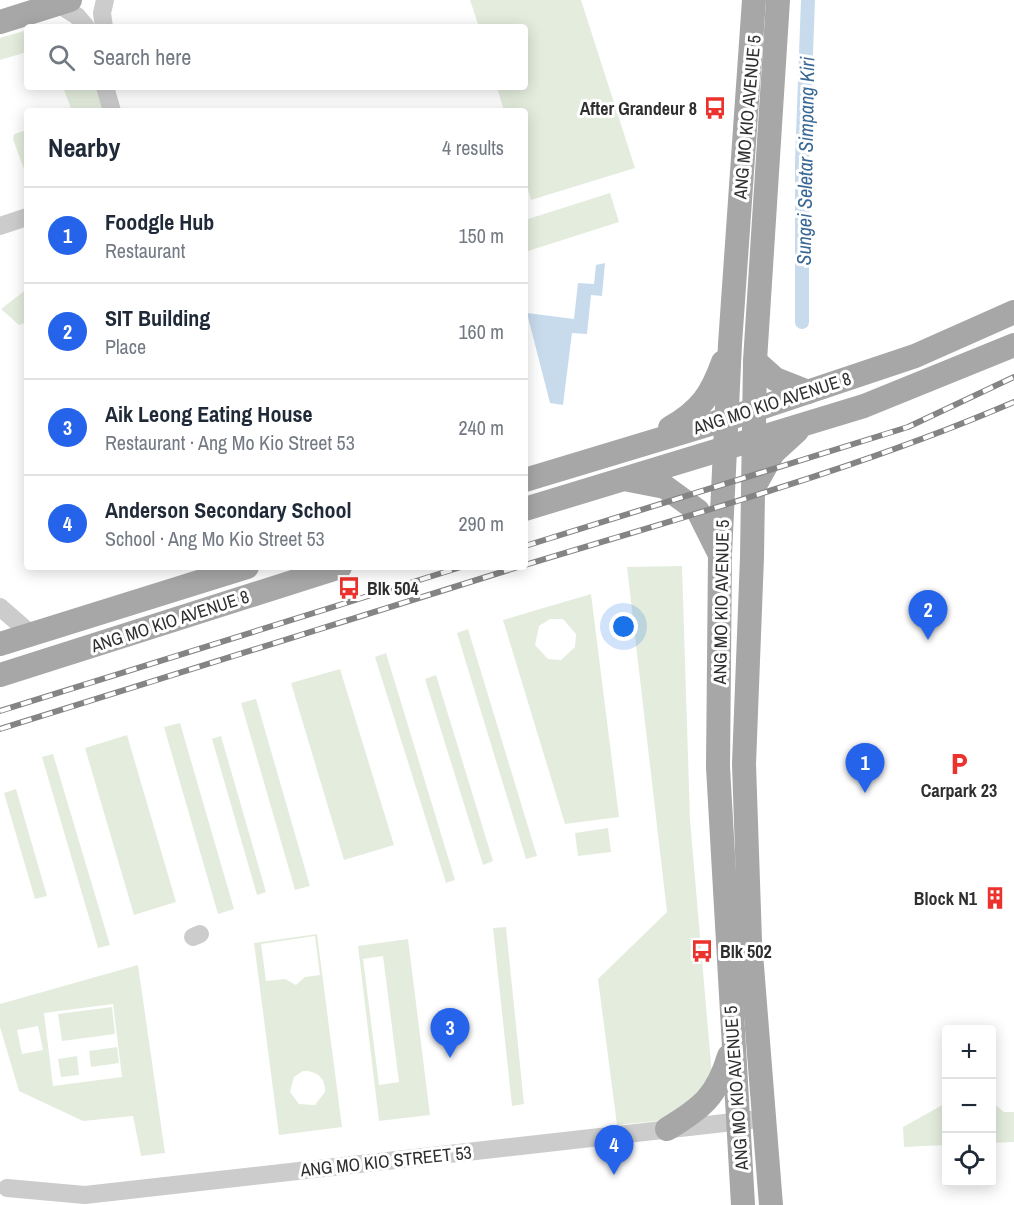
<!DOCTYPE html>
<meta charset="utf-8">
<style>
:root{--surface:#fff;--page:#f6f6f7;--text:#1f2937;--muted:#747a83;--line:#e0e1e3;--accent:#2563eb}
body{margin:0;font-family:"Archivo Narrow",sans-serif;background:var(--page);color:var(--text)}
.controls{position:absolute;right:18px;bottom:18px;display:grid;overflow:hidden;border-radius:6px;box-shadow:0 3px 15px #0003}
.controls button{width:54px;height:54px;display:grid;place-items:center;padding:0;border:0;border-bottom:2px solid var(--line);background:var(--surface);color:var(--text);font:30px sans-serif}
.you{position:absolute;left:624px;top:627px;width:21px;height:21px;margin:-15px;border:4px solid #fff;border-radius:50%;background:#1a73e8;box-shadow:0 0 0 9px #1a73e833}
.badge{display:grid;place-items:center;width:39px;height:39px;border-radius:50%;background:var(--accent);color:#fff;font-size:20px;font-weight:700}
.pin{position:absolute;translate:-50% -50px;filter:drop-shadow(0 2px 3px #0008)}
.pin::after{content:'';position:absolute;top:32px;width:21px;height:18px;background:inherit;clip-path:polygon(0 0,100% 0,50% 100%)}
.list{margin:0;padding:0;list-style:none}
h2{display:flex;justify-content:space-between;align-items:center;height:78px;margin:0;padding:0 24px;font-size:26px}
h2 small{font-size:20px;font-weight:400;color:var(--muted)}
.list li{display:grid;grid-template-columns:39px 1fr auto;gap:18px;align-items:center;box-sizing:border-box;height:96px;padding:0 24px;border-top:2px solid var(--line)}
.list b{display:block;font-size:22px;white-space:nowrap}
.list p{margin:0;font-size:20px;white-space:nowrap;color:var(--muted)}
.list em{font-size:20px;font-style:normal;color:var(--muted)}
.icon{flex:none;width:33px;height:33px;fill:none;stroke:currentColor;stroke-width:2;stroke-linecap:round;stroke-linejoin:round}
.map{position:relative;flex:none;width:1014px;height:1205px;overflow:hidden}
.search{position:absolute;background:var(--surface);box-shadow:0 3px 15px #0003;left:24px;top:24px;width:504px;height:66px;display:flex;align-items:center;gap:15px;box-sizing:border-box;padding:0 21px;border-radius:6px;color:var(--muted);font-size:22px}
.panel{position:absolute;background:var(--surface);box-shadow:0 3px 15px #0003;left:24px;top:108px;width:504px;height:462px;border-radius:6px}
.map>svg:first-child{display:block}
.green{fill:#e4eddd;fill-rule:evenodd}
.water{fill:#c8dbed}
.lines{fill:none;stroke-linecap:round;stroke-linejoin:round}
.canal{stroke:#c8dbed;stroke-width:14}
.minor{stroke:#ccc;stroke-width:18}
.major{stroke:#a7a7a7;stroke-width:24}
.rail-casing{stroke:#848484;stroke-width:6}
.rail{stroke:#fff;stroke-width:4;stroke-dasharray:11;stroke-linecap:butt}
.labels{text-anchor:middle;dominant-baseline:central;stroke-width:6;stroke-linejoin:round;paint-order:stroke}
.poi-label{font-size:18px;font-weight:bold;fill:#2f2f2f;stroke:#fff;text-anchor:end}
.street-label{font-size:18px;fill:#2f2f2f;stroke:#fff}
.water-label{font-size:20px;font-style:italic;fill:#3a6894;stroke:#fff}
</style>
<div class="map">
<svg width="1014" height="1205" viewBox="0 0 1014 1205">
<rect width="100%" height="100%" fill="#fff"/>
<g class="green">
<path d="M 470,0 L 581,0 L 635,168 L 531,200 L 525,179 L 525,111 L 504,111 L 497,87 L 525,87 L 525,27 L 479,27 Z"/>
<path d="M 27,30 L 27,52 L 0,60 L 0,38 Z"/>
<path d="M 63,87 L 96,87 L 103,111 L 72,111 Z"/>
<path d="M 27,130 L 27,169 L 24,169 L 13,139 L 14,134 Z"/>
<path d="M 610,193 L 619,222 L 525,252 L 525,220 Z"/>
<path d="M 27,289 L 27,322 L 19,325 L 1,309 Z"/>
<path d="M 682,566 L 690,820 L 713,1087 L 665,1120 L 617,1125 L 598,979 L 667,912 L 627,567 Z"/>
<path d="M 591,594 L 619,817 L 565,824 L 503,620 ZM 550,619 L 563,619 L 576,634 L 575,647 L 561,660 L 548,659 L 535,645 L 539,626 Z"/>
<path d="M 468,629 L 537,856 L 526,859 L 457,633 Z"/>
<path d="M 386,653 L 455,880 L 446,883 L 375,657 Z"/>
<path d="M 340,669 L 394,845 L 344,860 L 291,683 Z"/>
<path d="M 436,675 L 493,861 L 483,865 L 425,679 Z"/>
<path d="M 256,699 L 310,886 L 295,890 L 241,703 Z"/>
<path d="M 180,723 L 234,909 L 218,914 L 164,727 Z"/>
<path d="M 127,735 L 176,902 L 134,915 L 85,748 Z"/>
<path d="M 221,736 L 266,892 L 257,895 L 212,739 Z"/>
<path d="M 53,754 L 110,945 L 98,948 L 42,757 Z"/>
<path d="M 16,789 L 47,896 L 35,899 L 4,793 Z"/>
<path d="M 608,828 L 611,852 L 578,856 L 575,833 Z"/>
<path d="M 506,927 L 524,1104 L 512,1106 L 493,928 Z"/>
<path d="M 317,934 L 342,1127 L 279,1135 L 254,943 ZM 315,936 L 320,975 L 305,977 L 296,985 L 285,979 L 266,981 L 261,944 ZM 303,1071 C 317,1070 326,1079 325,1092 L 315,1105 L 299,1104 L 290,1092 L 294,1077 Z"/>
<path d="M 408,939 L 430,1115 L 379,1121 L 358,946 ZM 383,956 L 399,1082 L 379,1085 L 363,959 Z"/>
<path d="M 138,965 L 165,1153 L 141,1156 L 133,1116 L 83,1121 L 19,1091 L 0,1027 L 0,1004 ZM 113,1004 L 122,1077 L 53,1086 L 44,1013 ZM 38,1026 L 43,1050 L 22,1054 L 17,1030 Z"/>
<path d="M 112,1007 L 115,1034 L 62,1041 L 58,1014 Z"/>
<path d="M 117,1047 L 119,1063 L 91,1067 L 89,1051 Z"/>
<path d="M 77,1056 L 79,1075 L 61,1077 L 58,1059 Z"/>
<path d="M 992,1102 L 1004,1112 L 1014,1112 L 1014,1142 L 992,1143 Z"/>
<path d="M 946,1103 L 946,1145 L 904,1147 L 903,1127 Z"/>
</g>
<path class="water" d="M 605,263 L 602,296 L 591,295 L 587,334 L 572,333 L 563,405 L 550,403 L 527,313 L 574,319 L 578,283 L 594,284 L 596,265 Z"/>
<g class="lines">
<path class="canal" d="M 802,322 L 802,161 L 808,0"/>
<g class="minor">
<path d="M 58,4 L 77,16 L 86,27"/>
<path d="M 104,27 L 102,13 L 105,0"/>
<path d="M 105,87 L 112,111"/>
<path d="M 0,226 L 27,217"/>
<path d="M 0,607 L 31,634"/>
<path d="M 193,937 L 200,934"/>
<path d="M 7,1188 L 85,1195 L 751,1120"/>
</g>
<g class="major">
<path d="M 0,22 L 70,0"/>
<path d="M 755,361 L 775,379 L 808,392"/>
<path d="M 670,428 C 701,410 711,395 723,362"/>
<path d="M 525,480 L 727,419 L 915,356 L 1014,312"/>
<path d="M 629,480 L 665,487 L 698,511 L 719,553"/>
<path d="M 753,489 L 773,453 L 797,431"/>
<path d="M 525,509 L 864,406 L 1014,345"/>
<path d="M 0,644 L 247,567"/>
<path d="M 0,675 L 340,567"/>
<path d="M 667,1129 C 702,1108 717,1096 729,1056"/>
<path d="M 743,1205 L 718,767 L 720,555 L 730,344 L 754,0"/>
<path d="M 771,1205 L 750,941 L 744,764 L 752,557 L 755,361 L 778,0"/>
</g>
<g class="rail-casing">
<g id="rail">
<path d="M 525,546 L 908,427 L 1014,377"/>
<path d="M 525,565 C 689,515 856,470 1014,402"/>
<path d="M 0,711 L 461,567"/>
<path d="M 0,729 L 518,567"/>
</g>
</g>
<use href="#rail" class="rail"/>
</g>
<defs>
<g id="bus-bare" transform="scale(1.8)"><path d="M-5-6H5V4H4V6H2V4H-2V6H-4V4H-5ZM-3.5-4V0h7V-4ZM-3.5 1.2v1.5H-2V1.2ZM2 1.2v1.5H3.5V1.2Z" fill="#eb322c" stroke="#fff" stroke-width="2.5" paint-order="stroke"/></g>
<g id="parking-bare" transform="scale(1.8)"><path d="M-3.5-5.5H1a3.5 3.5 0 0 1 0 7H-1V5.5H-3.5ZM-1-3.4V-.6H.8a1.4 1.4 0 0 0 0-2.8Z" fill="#eb322c" stroke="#fff" stroke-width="2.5" paint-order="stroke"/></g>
<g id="building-bare" transform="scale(1.8)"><path d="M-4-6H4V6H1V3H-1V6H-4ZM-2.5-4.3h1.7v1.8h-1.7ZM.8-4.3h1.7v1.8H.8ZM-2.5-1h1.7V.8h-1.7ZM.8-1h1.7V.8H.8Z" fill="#eb322c" stroke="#fff" stroke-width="2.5" paint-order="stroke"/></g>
</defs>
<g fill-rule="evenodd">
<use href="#bus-bare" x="715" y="108"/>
<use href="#bus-bare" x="349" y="588"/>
<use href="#parking-bare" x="959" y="764"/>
<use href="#building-bare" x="995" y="898"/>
<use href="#bus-bare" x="702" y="951"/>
</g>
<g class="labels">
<g class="poi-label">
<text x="697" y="108">After Grandeur 8</text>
<text x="367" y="588" text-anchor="start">Blk 504</text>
<text x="959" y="790" text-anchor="middle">Carpark 23</text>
<text x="977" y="898">Block N1</text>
<text x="720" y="951" text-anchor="start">Blk 502</text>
</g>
<g class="street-label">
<text transform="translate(747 117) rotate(-85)">ANG MO KIO AVENUE 5</text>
<text transform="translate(772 403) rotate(-18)">ANG MO KIO AVENUE 8</text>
<text transform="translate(721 602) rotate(-89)">ANG MO KIO AVENUE 5</text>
<text transform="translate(170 621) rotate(-18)">ANG MO KIO AVENUE 8</text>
<text transform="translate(736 1088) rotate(-94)">ANG MO KIO AVENUE 5</text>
<text transform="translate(386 1161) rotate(-6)">ANG MO KIO STREET 53</text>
</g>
<g class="water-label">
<text transform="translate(805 161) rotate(-89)">Sungei Seletar Simpang Kiri</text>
</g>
</g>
</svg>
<div class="controls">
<button>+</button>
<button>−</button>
<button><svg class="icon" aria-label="locate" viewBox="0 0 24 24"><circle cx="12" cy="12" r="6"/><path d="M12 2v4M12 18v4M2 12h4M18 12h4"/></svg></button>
</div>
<div class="you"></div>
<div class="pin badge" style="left:865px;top:793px">1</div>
<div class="pin badge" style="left:928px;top:640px">2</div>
<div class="pin badge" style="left:450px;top:1058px">3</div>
<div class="pin badge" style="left:614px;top:1175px">4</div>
<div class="search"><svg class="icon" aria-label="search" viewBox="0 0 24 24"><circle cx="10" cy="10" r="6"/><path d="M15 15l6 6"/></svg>Search here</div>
<section class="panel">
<h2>Nearby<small>4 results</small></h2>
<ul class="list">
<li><span class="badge">1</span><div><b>Foodgle Hub</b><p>Restaurant</p></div><em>150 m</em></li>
<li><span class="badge">2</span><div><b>SIT Building</b><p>Place</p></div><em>160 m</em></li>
<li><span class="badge">3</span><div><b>Aik Leong Eating House</b><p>Restaurant · Ang Mo Kio Street 53</p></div><em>240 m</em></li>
<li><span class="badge">4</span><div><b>Anderson Secondary School</b><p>School · Ang Mo Kio Street 53</p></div><em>290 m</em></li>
</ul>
</section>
</div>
